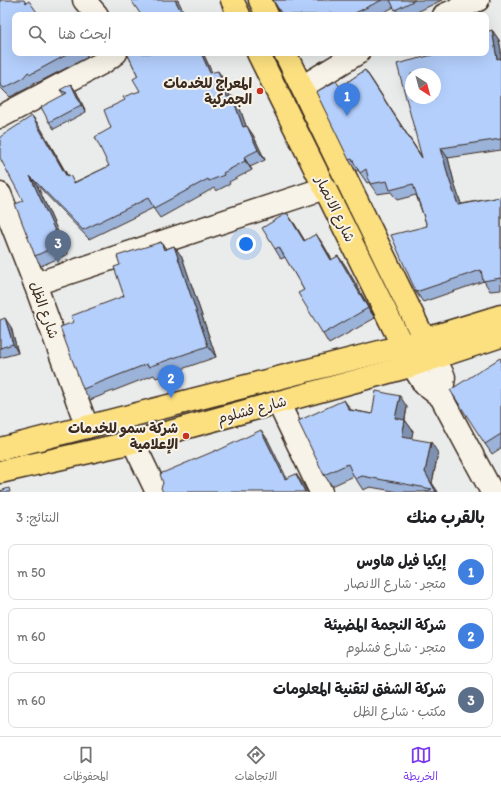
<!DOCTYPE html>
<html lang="ar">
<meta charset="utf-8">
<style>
:root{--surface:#fff;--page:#f6f6f6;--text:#202124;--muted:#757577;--line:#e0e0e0;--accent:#7c3aed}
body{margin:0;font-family:Itim,"Playpen Sans Arabic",sans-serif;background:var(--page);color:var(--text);direction:rtl}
.compass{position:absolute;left:405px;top:68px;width:36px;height:36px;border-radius:50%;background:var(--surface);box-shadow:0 4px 16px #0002;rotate:144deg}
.you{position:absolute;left:246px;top:244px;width:14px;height:14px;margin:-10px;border:3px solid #fff;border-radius:50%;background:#1a73e8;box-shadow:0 0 0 6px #1a73e833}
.badge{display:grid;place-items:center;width:26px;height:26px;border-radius:50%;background:var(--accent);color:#fff;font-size:13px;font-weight:700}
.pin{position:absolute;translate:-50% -33px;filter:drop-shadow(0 1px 2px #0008)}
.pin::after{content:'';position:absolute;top:21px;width:14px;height:12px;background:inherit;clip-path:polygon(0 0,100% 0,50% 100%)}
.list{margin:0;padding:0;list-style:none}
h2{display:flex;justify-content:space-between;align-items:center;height:52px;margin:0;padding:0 16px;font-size:17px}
h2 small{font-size:13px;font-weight:400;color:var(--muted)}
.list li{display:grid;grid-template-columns:26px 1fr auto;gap:12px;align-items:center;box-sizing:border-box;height:56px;margin:0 8px 8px;padding:0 8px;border:1px solid var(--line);border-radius:8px}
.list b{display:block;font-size:15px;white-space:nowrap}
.list p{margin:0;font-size:13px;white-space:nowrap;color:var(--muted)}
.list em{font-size:13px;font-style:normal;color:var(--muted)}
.icon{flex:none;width:22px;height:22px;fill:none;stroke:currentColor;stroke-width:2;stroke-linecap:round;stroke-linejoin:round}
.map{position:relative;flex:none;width:501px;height:492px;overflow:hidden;direction:ltr}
.search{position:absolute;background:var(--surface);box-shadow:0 4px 16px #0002;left:12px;right:12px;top:12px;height:44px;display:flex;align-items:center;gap:10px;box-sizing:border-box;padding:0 14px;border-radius:8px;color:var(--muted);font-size:15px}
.sheet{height:244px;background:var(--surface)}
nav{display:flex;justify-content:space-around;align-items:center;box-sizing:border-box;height:56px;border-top:1px solid var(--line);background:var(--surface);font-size:11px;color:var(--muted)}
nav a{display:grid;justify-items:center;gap:2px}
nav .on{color:var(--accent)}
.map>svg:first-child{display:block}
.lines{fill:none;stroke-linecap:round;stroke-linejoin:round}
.minor-casing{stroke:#3b2a1e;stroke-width:25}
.major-casing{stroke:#3b2a1e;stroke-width:25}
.minor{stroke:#f7f3e8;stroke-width:22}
.major{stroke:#fce080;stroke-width:22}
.wall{fill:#9bb2d9;stroke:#3b2a1e}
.shaded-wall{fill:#7e91b0;stroke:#3b2a1e}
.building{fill:#b4cffc;stroke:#3b2a1e;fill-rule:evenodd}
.poi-dot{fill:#c8321e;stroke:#f7f3e8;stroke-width:1.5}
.labels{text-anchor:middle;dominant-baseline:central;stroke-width:4;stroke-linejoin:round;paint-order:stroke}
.poi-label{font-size:14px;font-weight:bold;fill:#3b2a1e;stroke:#f7f3e8;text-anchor:end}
.street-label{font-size:14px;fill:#3b2a1e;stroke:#f7f3e8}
</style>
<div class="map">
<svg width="501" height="492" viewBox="0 0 501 492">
<rect width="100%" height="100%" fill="#eaecec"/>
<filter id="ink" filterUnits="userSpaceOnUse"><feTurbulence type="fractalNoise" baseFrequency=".025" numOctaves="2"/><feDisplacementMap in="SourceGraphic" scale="8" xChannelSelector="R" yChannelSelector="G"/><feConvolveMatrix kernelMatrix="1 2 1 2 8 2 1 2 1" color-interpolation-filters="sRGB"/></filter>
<g filter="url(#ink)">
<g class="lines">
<g class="minor-casing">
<g id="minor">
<path d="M 84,0 L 97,15"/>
<path d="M 444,15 L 478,0"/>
<path d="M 302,87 L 358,53"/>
<path d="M 0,117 L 104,62 L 116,53"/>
<path d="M 0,194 L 35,284 L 87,427"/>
<path d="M 35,284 L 325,188"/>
<path d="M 434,357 L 444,377 L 441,397"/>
<path d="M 412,365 L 424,384 L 441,397 L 492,492"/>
<path d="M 278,402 L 321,492"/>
<path d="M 133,442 L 157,492"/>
</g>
</g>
<g class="major-casing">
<g id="major">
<path d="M 232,0 L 239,15"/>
<path d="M 260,0 L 267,15"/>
<path d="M 258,53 L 409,359"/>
<path d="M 285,53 L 431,353"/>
<path d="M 0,449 L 403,346 L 501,316"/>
<path d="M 0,472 L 133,442 L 407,367 L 501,336"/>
</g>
</g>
<use href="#minor" class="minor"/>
<use href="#major" class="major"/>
</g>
<g class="wall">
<path d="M 0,0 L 15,53 L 85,53 L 88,57 L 37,83 L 35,82 L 28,88 L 10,97 L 0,87 Z"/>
<path d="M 273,0 L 442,0 L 411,15 L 399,15 L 394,7 L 378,15 L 279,15 L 281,13 Z"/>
<path d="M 492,30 L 499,40 L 501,50 L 501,150 L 448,158 L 455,186 L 461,204 L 501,197 L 501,290 L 490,291 L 484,281 L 423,302 L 416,292 L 427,226 L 416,195 L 397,200 L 391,192 L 377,194 L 370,184 L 369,182 L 367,183 L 358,170 L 356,171 L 349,160 L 340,87 L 365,70 L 421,156 L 486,53 Z"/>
<path d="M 127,53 L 203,53 L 212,73 L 224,80 L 230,97 L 232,96 L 239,106 L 246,126 L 253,135 L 265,160 L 250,167 L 252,170 L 229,182 L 230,184 L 216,191 L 214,188 L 160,218 L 153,208 L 89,239 L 37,185 L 68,254 L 41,266 L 35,256 L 23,201 L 32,116 L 39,125 L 68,176 L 75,182 L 109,166 L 111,128 L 125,100 L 140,91 L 138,76 Z"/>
<path d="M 60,90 L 76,91 L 86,112 L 54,129 L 49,122 L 64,95 Z"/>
<path d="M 294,223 L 305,241 L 323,244 L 332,260 L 338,256 L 345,265 L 375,318 L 329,344 L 323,334 L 304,290 L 285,257 L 281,259 L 275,249 Z"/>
<path d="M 161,242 L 166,249 L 174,246 L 182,257 L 216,357 L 156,378 L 154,375 L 90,400 L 83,389 L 74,322 L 124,296 L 120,265 Z"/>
<path d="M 0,320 L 11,327 L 18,353 L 0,358 Z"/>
<path d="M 501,359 L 501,448 L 492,454 L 485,444 Z"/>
<path d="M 407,407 L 405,420 L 413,431 L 411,438 L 438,453 L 432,483 L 438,492 L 399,492 L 370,487 L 363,490 L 354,476 L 332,486 L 324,475 L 352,410 L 372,414 Z"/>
</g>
<g class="shaded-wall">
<path d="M 175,0 L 178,0 L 185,15 L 183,15 Z"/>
<path d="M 492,30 L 499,40 L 501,50 L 501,65 L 497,59 Z"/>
<path d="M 201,53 L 203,53 L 217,83 L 210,73 Z"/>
<path d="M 365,70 L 372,80 L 429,168 L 422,158 Z"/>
<path d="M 218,71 L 224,80 L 234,107 L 227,97 Z"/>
<path d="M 71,84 L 76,91 L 86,112 L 81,105 Z"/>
<path d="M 232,96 L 239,106 L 250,137 L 243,127 Z"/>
<path d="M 32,116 L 39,125 L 73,186 L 67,177 Z"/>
<path d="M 247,126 L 253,135 L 265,160 L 258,150 Z"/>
<path d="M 441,148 L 448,158 L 455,186 L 465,215 L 458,205 L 448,176 Z"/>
<path d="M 244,157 L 250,167 L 252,170 L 245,161 Z"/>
<path d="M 30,176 L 37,185 L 68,254 L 61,244 Z"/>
<path d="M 287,213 L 294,223 L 311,251 L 304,241 Z"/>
<path d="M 316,234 L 323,244 L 338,270 L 331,260 Z"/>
<path d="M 161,242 L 169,253 L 164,250 Z"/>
<path d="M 174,246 L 182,257 L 216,357 L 208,346 Z"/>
<path d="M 338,256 L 345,265 L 375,318 L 368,308 Z"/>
<path d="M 5,318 L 11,327 L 18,353 L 13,344 Z"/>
<path d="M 400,396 L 407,407 L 403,429 L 395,418 Z"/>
<path d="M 344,400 L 352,411 L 349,410 Z"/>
<path d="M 405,420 L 413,431 L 410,448 L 402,437 Z"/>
<path d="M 261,430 L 268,440 L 292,489 L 285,479 Z"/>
<path d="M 431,442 L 438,453 L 432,483 L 438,492 L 436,492 L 425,472 Z"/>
<path d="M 296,474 L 303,484 L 307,492 L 305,492 Z"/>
</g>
<g class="building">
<path d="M 0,0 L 24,0 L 26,3 L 29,1 L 39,15 L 15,15 L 15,53 L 70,53 L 31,74 L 28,72 L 22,79 L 4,88 L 0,84 Z"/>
<path d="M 131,0 L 175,0 L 183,15 L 141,15 Z"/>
<path d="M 273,0 L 382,0 L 351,15 L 333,15 L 331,12 L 327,15 L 279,15 L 281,13 Z"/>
<path d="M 390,0 L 415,0 L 395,10 Z"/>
<path d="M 492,30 L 497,59 L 501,58 L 501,139 L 441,148 L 448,176 L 458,205 L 501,197 L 501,278 L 483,281 L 481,270 L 416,292 L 391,235 L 427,226 L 413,184 L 390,190 L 387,181 L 370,184 L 366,169 L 360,173 L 352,159 L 349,160 L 316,92 L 336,81 L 340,87 L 365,70 L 422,158 L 397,64 L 440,53 L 486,53 L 486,32 ZM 411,74 L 435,74 L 435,98 L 411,98 Z"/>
<path d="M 127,53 L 201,53 L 210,73 L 218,71 L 227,97 L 232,96 L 243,127 L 247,126 L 258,150 L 244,157 L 245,161 L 223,173 L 224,175 L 209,181 L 208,179 L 154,208 L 148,198 L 83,230 L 30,176 L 61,244 L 35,256 L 15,204 L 23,201 L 0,158 L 0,137 L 32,116 L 67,177 L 70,175 L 74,183 L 109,166 L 95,137 L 111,128 L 104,110 L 125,100 L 123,97 L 140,91 L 133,79 L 138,76 Z"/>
<path d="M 71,84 L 81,105 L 49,122 L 41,107 L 67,93 L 60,90 Z"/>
<path d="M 287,213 L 304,241 L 316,234 L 331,260 L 338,256 L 368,308 L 323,334 L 298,293 L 304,290 L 279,247 L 275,249 L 262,228 Z"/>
<path d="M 161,242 L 164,250 L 174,246 L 208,346 L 148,367 L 147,364 L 83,389 L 60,327 L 74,322 L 71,316 L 124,296 L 114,267 L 120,265 L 117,256 Z"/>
<path d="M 5,318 L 13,344 L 0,348 L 0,320 Z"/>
<path d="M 500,358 L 501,359 L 501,434 L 485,444 L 450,390 Z"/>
<path d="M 376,391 L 400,396 L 395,418 L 405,420 L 402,437 L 431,442 L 425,472 L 436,492 L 426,492 L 432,489 L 362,476 L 355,479 L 348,464 L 324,475 L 298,421 L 344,400 L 349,410 L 372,414 Z"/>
<path d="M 261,430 L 285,479 L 296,474 L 305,492 L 163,492 L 161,488 L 163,483 L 160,474 L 217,450 L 217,451 Z"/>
<path d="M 9,488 L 10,492 L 0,492 L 0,491 Z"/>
</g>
</g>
<g class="poi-dot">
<circle cx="260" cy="91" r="4"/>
<circle cx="186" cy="436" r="4"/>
</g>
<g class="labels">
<g class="poi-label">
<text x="252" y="83">المعراج للخدمات<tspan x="252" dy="16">الجمركية</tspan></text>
<text x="178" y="428">شركة سمو للخدمات<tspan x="178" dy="16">الإعلامية</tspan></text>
</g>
<g class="street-label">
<text transform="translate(335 209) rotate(64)">شارع الانصار</text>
<text transform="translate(44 310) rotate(70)">شارع الظل</text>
<text transform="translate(252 410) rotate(-15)">شارع فشلوم</text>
</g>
</g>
</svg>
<svg class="compass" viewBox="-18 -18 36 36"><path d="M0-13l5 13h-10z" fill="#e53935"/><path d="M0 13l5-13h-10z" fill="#757577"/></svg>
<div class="you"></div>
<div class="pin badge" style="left:347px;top:116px;background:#3f7fe0">1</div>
<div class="pin badge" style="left:171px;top:398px;background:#3f7fe0">2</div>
<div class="pin badge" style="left:58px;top:263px;background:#5c6f8a">3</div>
<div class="search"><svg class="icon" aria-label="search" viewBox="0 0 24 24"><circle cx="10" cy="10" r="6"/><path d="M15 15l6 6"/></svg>ابحث هنا</div>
</div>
<section class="sheet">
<h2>بالقرب منك<small>النتائج: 3</small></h2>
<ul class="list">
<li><span class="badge" style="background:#3f7fe0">1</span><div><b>إيكيا فيل هاوس</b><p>متجر · شارع الانصار</p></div><em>50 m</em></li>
<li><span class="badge" style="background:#3f7fe0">2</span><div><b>شركة النجمة المضيئة</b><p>متجر · شارع فشلوم</p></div><em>60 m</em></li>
<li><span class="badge" style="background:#5c6f8a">3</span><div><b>شركة الشفق لتقنية المعلومات</b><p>مكتب · شارع الظل</p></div><em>60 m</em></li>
</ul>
</section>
<nav>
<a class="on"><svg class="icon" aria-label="map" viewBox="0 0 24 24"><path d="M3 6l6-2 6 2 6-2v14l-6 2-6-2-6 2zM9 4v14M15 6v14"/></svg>الخريطة</a>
<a><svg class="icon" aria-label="directions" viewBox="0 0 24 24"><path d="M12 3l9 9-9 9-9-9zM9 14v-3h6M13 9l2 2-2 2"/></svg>الاتجاهات</a>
<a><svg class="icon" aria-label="saved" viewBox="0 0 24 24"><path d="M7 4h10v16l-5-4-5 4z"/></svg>المحفوظات</a>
</nav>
